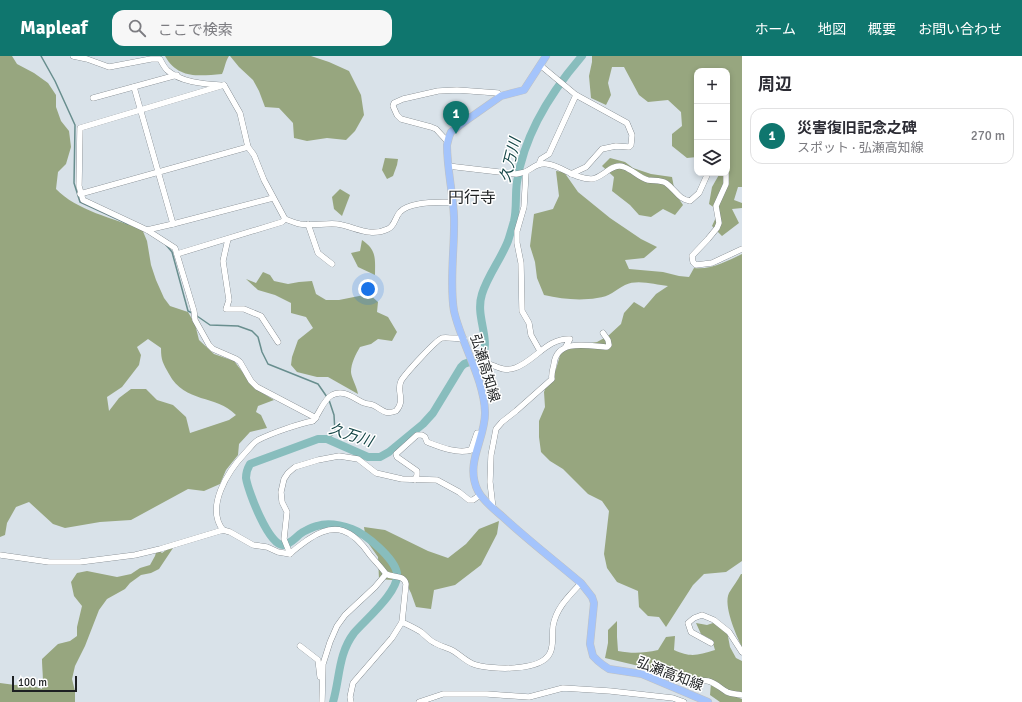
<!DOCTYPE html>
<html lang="ja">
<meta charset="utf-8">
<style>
:root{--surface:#fff;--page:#f7f7f7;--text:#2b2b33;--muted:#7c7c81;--line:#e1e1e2;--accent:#0f766e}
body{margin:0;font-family:Signika,"Noto Sans JP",sans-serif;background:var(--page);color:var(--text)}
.controls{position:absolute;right:12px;top:12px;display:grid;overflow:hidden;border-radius:8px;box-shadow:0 2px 6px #0003}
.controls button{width:36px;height:36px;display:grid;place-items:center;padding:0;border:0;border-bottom:1px solid var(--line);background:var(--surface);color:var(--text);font:20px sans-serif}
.scale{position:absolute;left:12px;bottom:10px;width:65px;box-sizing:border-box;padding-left:4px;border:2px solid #1d2022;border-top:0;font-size:11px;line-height:14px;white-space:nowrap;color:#1d2022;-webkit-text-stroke:3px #fff;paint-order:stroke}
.you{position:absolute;left:368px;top:233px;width:14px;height:14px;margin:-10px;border:3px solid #fff;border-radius:50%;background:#1a73e8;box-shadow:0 0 0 6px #1a73e833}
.badge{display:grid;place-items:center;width:26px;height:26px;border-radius:50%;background:var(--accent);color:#fff;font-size:13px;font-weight:700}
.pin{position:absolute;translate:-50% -33px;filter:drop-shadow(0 1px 2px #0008)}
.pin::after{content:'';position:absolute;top:21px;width:14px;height:12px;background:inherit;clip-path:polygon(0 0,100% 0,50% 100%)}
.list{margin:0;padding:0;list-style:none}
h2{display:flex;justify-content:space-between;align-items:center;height:52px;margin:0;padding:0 16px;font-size:17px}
h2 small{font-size:13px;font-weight:400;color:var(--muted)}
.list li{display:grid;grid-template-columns:26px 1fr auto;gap:12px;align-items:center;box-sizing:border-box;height:56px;margin:0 8px 8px;padding:0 8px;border:1px solid var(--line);border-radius:12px}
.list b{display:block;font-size:15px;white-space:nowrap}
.list p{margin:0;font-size:13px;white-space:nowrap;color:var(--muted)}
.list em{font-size:13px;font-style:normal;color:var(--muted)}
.icon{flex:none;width:22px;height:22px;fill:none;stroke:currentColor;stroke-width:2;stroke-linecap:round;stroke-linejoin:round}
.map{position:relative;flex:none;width:742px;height:646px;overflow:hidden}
header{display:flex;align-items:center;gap:24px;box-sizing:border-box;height:56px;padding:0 20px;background:var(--accent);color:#fff}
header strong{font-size:19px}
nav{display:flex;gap:22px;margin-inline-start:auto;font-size:14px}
.search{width:280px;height:36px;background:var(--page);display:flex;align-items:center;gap:10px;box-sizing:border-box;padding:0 14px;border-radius:12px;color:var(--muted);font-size:15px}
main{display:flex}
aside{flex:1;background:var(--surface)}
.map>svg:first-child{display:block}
.forest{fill:#97a67f;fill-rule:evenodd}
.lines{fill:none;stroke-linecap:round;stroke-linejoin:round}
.stream{stroke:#688e8e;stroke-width:1.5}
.river{stroke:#88bdbd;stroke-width:8}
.minor-casing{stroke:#676f75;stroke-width:6}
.major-casing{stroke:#c0c1c1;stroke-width:8}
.minor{stroke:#fff;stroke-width:5.5}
.major{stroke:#a4c4fc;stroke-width:7}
.labels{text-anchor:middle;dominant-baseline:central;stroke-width:3;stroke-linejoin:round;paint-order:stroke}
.street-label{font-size:14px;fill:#1d2022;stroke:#fff}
.water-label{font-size:15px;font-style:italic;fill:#144546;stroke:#fff}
.quarter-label{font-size:16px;fill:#1d2022;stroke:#fff}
</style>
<header>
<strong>Mapleaf</strong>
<div class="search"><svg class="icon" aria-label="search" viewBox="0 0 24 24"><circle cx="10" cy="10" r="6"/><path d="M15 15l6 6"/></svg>ここで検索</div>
<nav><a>ホーム</a><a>地図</a><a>概要</a><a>お問い合わせ</a></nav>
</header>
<main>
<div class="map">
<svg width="742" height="646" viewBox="0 0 742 646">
<rect width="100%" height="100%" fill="#d9e2e9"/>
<g class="forest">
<path d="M 0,0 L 12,0 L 17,8 L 34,17 L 48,27 L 56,39 L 56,51 L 61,65 L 69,75 L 71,91 L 66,108 L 58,116 L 56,133 C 76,154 114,163 142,173 L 147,185 L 151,209 L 156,224 L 164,242 L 170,250 L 188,256 L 195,268 L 199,284 L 214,298 L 234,305 L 256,333 L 274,344 L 258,350 L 256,356 L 261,359 L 267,372 L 250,376 L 239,388 L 238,399 L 226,414 L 220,428 L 204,435 L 188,433 L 131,464 L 100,466 L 65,472 L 53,468 L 29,446 L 16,451 L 7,467 L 5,479 L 0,481 ZM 148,283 L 161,292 C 161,305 163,307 169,318 C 185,348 216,338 236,359 L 229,364 L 190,377 L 186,361 L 173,349 L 157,344 L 146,333 L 131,333 L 119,342 L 109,355 L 107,341 L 122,331 L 139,309 L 141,299 L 137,291 Z"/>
<path d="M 165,0 L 229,0 C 225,6 225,12 222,18 C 198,20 178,23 165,0 Z"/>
<path d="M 230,0 L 311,0 L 329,6 L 349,15 L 361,39 L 364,59 L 355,75 L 346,84 L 327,82 L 307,85 L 294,82 L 293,67 L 279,52 L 265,51 L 259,35 L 253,24 L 239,11 Z"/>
<path d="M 592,0 L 742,0 L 742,131 L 738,131 L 734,144 L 742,147 L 742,152 L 732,153 L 739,167 L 722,180 L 712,170 L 719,155 L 709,148 L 712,131 L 720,117 L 727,117 L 727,15 L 697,15 L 697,101 L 687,102 L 672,90 L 672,78 L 682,70 L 681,56 L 668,44 L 648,46 L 639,39 L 624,11 L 612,11 L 608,27 L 611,39 L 606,49 L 591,42 L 589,20 L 592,6 Z"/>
<path d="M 385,102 L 398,103 L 397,109 L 393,120 L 387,123 L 382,114 Z"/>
<path d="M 610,102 L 625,106 L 633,112 L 651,118 L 672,121 L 675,137 L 683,149 L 675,159 L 663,153 L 651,161 L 639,159 L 630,149 L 612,135 L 614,121 L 602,110 Z"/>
<path d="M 556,115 L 564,116 L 578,136 L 610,162 L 641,183 L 657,191 L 644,202 L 625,204 L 629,213 L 663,216 L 679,220 L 689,221 L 694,212 C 711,214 727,205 742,198 L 742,505 L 726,516 L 704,518 L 693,529 L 666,571 L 659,561 L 648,560 L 639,551 L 638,535 L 617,526 L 607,512 L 604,498 L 609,455 L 602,445 L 588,438 L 563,413 L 550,405 L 541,396 L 539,381 L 539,365 L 545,351 L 544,336 L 548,325 L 556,313 L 561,296 L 572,290 L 597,286 L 608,280 L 621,268 L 624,257 L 634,246 L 644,252 L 656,238 L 668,230 C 655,229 638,223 625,229 C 615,234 610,241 597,242 C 580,245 561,243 544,239 L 537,222 L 535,206 L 530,190 L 534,158 L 553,153 L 559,140 Z"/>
<path d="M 340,133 L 350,139 L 342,160 L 334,153 L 332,141 Z"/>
<path d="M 362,184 C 377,194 375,203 375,219 L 358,211 L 351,197 L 360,195 Z"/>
<path d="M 263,216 L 270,219 L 274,225 L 288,228 L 299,226 L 312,225 L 316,238 L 326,244 L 339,244 L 369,238 L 378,246 L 377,256 L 388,261 L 397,276 L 392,285 L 378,283 L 371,288 L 360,291 C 356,298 351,307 351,316 C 351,321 357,331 358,338 L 328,321 L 317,321 L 297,316 L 291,309 L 292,301 L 298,284 L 313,272 L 306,261 L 291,257 L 291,247 L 275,239 L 258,234 L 246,223 L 256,227 Z"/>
<path d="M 499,465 L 497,478 L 481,509 L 455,529 L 434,534 L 431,553 L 416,551 L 411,537 L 405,525 L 379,523 L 378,501 L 366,484 L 364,471 L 385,474 L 428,495 L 448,502 L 466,488 L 479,473 Z"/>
<path d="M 169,492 L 173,492 L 159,513 L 151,517 L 141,519 L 130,527 L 125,533 L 107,543 L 99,554 L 85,590 L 75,610 L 72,623 L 75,635 L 75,646 L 0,646 L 0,627 L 15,629 L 28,628 L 42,633 C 44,623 42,614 42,603 L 58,588 L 70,585 L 77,580 L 77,571 L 82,550 L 74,540 L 71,526 L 77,517 L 87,515 L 117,521 L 131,518 L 140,512 L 150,509 L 155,500 L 157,493 L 162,497 Z"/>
<path d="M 741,518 L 742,518 L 742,591 C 736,579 723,549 729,537 C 733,530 738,524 741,518 Z"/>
<path d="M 617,565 L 617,581 L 618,595 C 633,598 644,597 658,594 L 666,581 L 675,580 L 674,594 C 691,602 698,599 715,594 L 712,584 L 701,578 L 696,567 L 707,569 L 716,566 L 726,570 L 730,591 L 736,602 L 742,605 L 742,636 L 731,639 L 742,643 L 742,646 L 720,646 L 710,639 L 711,627 L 684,624 L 653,617 L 639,610 L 605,602 L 608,587 L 608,574 Z"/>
</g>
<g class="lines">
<g class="stream">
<path d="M 41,0 L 55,25 L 75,69 L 74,127 L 80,146 L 128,168"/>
<path d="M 166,189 L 172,196 L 188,255 L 192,257"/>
<path d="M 197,260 L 210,269 L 238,270 L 252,275 L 258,281 L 262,296 L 268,308 L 318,328 L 327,341"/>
<path d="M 327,383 L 335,377 L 334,359 L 329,344"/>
</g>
<path class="river" d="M 333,646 C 340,622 338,598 354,577 C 365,564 400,535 397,517 C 394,502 366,478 352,473 C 341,469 328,466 317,470 C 312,471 307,474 303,476 C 296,480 292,488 283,489 C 269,490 248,435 246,422 C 246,417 247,413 250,408 L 318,383 L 327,383 L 368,401 L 380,401 L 389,396 L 423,368 L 433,357 L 461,311 L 464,308 L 483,301 C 490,280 475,260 482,238 C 488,219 501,203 508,185 C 510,179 512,172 514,165 C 517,153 515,138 517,126 C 524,78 551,36 582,0"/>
<g class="minor-casing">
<g id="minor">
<path d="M 73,0 L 87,3 L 109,11 L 151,3 L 160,3 C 162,7 164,11 167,14 C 180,26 203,28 220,29"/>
<path d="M 540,9 L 576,39 L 627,67 L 632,79 L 631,89 L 629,91 L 616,90 L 602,93 L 586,111 L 571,118"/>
<path d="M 224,29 L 80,72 L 79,130 L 83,144 L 147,174 L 175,192 L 194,255 L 195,264 L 209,289 L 213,293 L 236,303 L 240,306 L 251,325 L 257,331 L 316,362"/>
<path d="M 224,29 L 240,57 L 248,91 L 254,99 L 264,124 L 285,163 C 290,165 295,167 300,168 C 312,170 325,167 337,168 C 354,170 369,182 388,173 C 395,170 395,161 400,156 C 410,145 438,147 453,146"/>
<path d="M 134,31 L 173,168 L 273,142"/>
<path d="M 93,42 L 177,19"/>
<path d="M 447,85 L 436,73 L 431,71 L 401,63 L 397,59 L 393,50 L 394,47 L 403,43 L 438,35 L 457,34 L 498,37 L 501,40"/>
<path d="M 539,108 L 541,103 L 549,98 L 576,39"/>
<path d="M 448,110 L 516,118 C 520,117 524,117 527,115 C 534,111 538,107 547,108 C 562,110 574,123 591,123 C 602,123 612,106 624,111 C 633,114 639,122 648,124 C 654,125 661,124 666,127 C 676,134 678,143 690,145 L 699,137 L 708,117"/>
<path d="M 526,116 L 524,151 L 517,175 L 517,187 L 521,207 L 522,255 L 529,267 L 531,279 L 540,295"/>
<path d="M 726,117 L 726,128 L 716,150 L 719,167 L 717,172 L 708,183 L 692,200 L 693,206 L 696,209 L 712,207 L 742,193"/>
<path d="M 80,138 L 248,91"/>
<path d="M 308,168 L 318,197 L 332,208"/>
<path d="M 147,174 L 173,168"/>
<path d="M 228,183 L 223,205 L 229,244 L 226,253 L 244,253 L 261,260 L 278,286"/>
<path d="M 177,198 L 282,166 L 285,163"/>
<path d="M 473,310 C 476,309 479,308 482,307 C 492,306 500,317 515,312 C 535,305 547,282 570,283 L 566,290"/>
<path d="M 415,424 L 417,419 L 417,415 L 397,401 L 396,398 L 417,379 L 422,379 L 425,381 L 427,386 C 440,391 457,398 471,394 L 477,377 L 481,378"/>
<path d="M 493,452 L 490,426 L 491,399 L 496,373 L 502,366 L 516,355 L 552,323 C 551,318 553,313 554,308 C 557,282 589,290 607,291 L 609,289 L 608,284 L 603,277"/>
<path d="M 223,474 C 205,451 228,415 245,397 C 249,393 253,387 258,384 C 272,377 298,368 313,365 C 320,357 323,344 332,339 C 344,333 353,342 364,347 C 367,348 370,348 373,349 C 383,354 384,359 396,355 C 406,344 396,336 401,325 C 405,318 436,284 442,282 C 448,281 457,283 464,283"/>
<path d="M 290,498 L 284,483 L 287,456 L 282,446 L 281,436 L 284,423 L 288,417 L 295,411 L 318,404 L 339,400 L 358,403 L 376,417 L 402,423 L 437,424 L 459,436 L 469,444 L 473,444 L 480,439"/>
<path d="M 0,499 L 49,506 L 80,506 L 135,499 L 160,493 L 223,474 L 230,476 L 253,489 L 267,491 L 278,496 L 290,498 C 296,492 302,488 309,483 C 336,465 353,474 370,499 C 375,505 381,511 386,518 C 393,522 404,518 406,528 L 402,566 L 392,582 L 353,627 L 350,641 L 351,646"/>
<path d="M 402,566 C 408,569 415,572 421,576 C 426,580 430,585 435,587 C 442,591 449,592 455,596 C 461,600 466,605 473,608 C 490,614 541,616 550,597 C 554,589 552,579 553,570 C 556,552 569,540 581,527"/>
<path d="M 711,587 L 691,576 L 688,567 L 694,562 L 702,559 L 714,564 L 729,576 L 742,596"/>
<path d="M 300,590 L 318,604 L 320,621"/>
<path d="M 642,618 C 657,615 669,623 684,625 C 692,626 700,623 708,625 C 716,627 720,632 727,636 C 731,638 737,638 742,639"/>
<path d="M 322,646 L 323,608 L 330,586 L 337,570 L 345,559 L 375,531 L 386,518"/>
<path d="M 419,646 L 443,638 L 487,638 L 529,641 L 563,632 L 610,635 L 673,642 L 684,646"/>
</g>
</g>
<g class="major-casing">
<path id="major" d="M 546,0 L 524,34 L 501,40 L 464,66 L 451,76 L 449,81 L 447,89 C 447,113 453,137 454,161 C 455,190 449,227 454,255 C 461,287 484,323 485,356 C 486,382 464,407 478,435 C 483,445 494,453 503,461 C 528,484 555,505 581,527 L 592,541 L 594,547 L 590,588 L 593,600 L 598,605 L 603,609 L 609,613 L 642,618 L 708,646"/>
</g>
<use href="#minor" class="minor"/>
<use href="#major" class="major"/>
</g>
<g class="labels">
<g class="street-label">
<text transform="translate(485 312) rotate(73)">弘瀬高知線</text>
<text transform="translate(670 618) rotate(21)">弘瀬高知線</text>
</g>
<g class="water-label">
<text transform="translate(510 104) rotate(-76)">久万川</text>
<text transform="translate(351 379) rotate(18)">久万川</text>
</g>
<g class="quarter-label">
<text x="472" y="142">円行寺</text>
</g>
</g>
</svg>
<div class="controls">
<button>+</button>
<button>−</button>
<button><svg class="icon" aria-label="layers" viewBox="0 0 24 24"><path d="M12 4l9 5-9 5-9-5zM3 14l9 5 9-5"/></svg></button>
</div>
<div class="scale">100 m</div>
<div class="you"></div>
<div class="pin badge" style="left:456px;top:78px">1</div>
</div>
<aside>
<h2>周辺<small></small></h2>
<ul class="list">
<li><span class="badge">1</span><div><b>災害復旧記念之碑</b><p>スポット · 弘瀬高知線</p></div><em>270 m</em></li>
</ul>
</aside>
</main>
